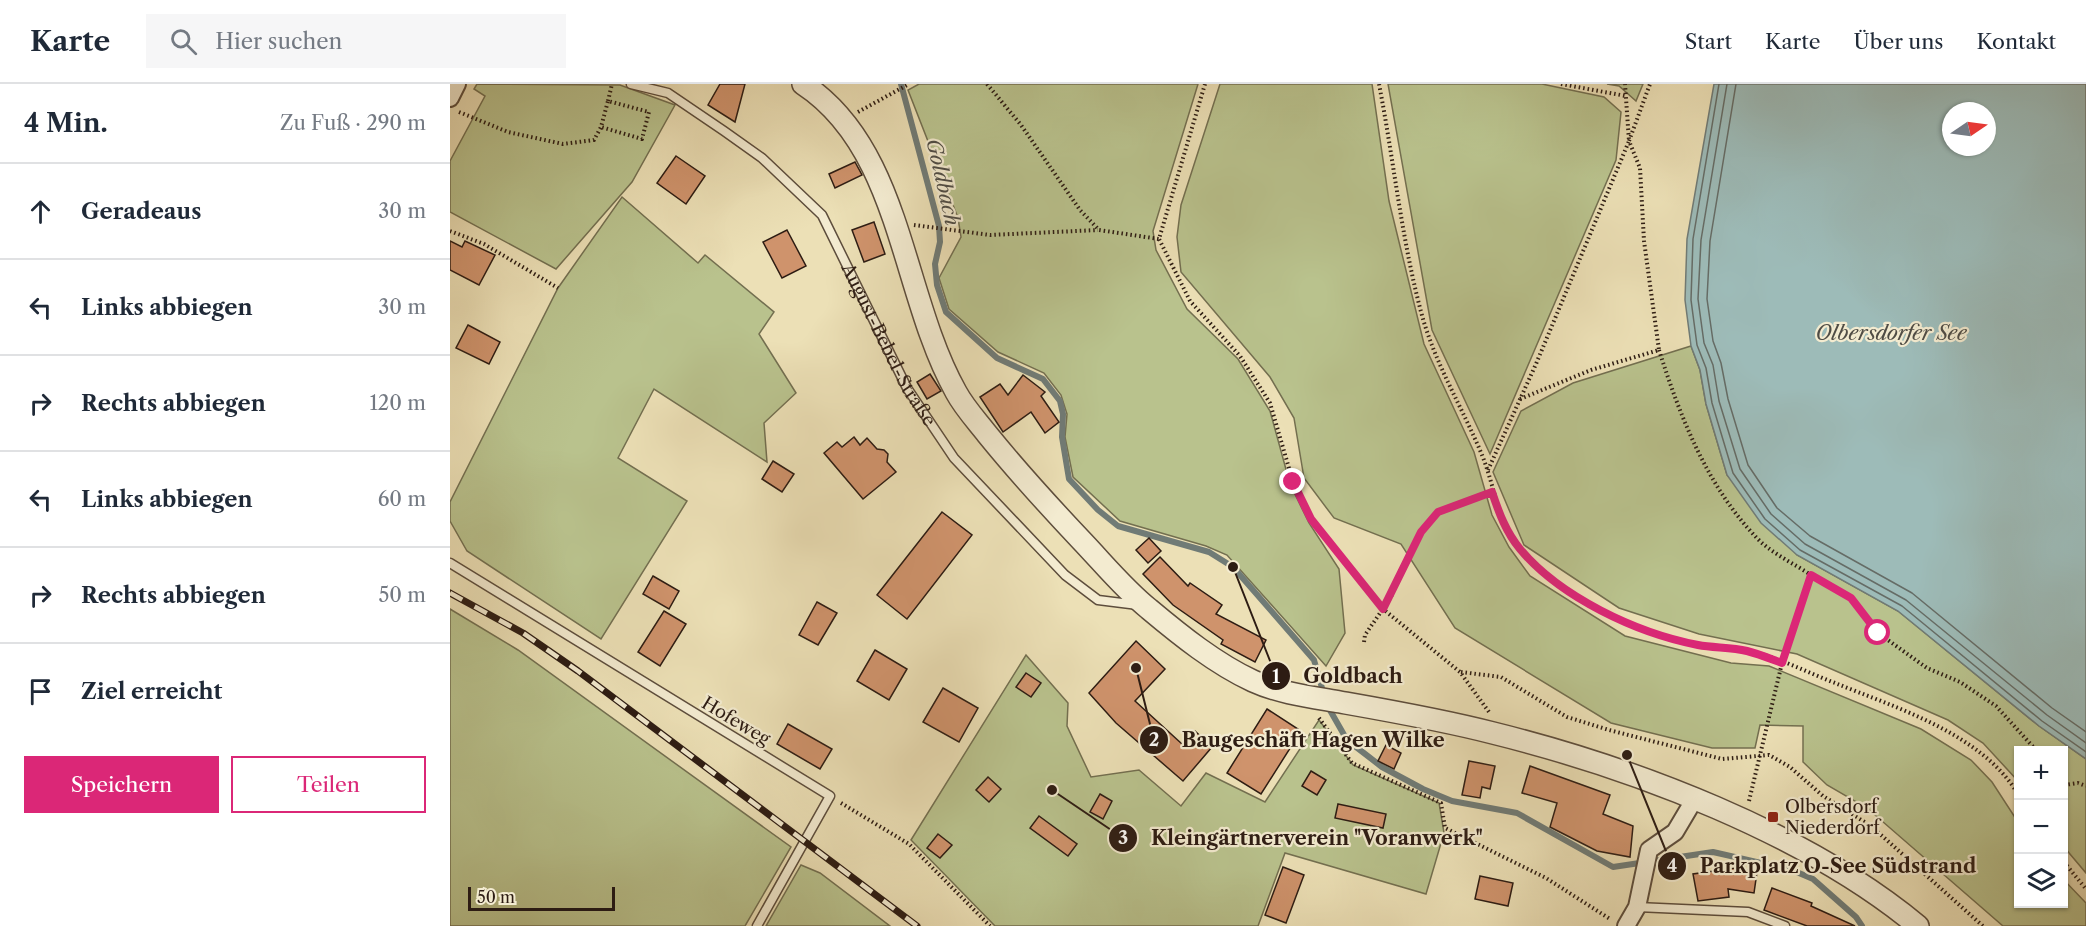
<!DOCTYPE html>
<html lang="de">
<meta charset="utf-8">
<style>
:root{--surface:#fff;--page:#f6f6f7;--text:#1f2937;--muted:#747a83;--line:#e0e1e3;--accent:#db2777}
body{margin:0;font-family:"Libre Caslon Text",serif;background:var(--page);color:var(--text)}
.controls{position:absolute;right:18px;bottom:18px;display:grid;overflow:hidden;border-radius:0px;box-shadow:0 2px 4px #0004}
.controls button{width:54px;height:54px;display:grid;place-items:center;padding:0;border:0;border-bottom:2px solid var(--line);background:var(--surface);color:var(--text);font:30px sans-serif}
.compass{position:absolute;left:1492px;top:18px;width:54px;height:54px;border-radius:50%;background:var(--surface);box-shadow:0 2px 4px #0004;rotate:77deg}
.scale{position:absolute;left:18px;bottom:15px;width:147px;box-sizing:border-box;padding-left:6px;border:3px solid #2d1c13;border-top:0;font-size:16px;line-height:21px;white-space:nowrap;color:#2d1c13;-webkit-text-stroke:4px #f3ebd0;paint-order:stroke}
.stop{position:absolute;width:18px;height:18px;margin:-14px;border:4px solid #db2777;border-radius:50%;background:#fff}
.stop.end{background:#db2777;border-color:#fff;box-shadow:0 2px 6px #0008}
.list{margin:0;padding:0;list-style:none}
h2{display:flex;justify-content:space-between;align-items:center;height:78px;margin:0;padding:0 24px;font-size:26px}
h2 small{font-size:20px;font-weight:400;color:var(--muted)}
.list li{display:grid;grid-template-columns:39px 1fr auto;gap:18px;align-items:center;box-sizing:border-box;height:96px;padding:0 24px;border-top:2px solid var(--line)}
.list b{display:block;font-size:22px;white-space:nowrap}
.list em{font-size:20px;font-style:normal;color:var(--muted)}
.actions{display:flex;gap:12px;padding:18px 24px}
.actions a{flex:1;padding:14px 0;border:2px solid var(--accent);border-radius:0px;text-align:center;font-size:21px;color:var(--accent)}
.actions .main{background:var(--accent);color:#fff}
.icon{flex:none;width:33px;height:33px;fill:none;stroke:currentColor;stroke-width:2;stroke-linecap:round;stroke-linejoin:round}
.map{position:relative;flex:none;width:1636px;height:842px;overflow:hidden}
header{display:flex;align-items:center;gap:36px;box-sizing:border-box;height:84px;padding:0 30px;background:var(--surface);border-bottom:2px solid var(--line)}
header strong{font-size:28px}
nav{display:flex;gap:33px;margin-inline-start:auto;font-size:21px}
.search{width:420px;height:54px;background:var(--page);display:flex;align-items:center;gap:15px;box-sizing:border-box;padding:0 21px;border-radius:0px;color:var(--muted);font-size:22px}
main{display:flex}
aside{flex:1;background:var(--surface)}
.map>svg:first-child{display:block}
.green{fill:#b9c28d;stroke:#736f50;stroke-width:1.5}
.water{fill:#9dbbb8;stroke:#707b76;stroke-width:1.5;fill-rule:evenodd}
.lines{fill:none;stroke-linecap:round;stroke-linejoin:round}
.shore{stroke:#656c66;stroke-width:1.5}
.stream{stroke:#707b76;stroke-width:6}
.building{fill:#cf936c;stroke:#2d1c13;stroke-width:1.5}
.service-casing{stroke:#5d4d3c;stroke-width:11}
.minor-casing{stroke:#5d4d3c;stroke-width:20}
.tertiary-casing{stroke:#5d4d3c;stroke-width:24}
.path{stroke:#2d1c13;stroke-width:4;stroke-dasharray:1.5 3;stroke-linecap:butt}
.service{stroke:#f3ebd0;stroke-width:8}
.minor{stroke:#f3ebd0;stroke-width:16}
.tertiary{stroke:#f3ebd0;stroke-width:21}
.rail-casing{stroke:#2d1c13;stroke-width:7}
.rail{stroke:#f3ebd0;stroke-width:4.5;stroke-dasharray:14;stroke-linecap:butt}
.route{stroke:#db2777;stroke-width:8}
.poi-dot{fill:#8f2418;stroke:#f3ebd0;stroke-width:2}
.labels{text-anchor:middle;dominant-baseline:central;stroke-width:4.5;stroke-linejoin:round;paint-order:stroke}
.street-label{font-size:18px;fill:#2d1c13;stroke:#f3ebd0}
.poi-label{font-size:18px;fill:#2d1c13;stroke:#f3ebd0;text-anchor:start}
.water-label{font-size:20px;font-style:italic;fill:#4f4c45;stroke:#f3ebd0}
.leader{fill:none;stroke:#2d1c13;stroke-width:2}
.callout-dot{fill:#2d1c13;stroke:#f3ebd0;stroke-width:2}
.mark-label{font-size:18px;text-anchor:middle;font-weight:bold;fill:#fff}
.callout-label{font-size:20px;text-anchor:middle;font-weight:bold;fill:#2d1c13;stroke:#f3ebd0;stroke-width:4.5;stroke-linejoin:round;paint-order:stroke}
</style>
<header>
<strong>Karte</strong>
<div class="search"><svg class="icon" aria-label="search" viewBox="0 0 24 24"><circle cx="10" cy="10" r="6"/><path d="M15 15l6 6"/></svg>Hier suchen</div>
<nav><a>Start</a><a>Karte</a><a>Über uns</a><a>Kontakt</a></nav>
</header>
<main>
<aside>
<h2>4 Min.<small>Zu Fuß · 290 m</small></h2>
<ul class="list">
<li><svg class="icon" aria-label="ahead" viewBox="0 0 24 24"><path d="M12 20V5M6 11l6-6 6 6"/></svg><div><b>Geradeaus</b></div><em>30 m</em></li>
<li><svg class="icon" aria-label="left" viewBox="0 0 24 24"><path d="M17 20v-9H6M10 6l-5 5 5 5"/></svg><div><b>Links abbiegen</b></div><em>30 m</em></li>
<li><svg class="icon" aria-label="right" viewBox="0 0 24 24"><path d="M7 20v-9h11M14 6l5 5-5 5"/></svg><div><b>Rechts abbiegen</b></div><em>120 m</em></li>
<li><svg class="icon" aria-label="left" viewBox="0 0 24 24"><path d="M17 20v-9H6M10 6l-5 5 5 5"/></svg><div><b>Links abbiegen</b></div><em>60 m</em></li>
<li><svg class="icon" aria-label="right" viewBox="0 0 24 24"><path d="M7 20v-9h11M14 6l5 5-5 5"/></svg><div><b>Rechts abbiegen</b></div><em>50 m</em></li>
<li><svg class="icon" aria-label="arrive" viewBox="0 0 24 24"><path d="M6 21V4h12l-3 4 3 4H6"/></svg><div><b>Ziel erreicht</b></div></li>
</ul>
<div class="actions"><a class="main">Speichern</a><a>Teilen</a></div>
</aside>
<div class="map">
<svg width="1636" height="842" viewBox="0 0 1636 842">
<rect width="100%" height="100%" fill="#ece0b6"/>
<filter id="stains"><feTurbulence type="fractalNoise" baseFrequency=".00333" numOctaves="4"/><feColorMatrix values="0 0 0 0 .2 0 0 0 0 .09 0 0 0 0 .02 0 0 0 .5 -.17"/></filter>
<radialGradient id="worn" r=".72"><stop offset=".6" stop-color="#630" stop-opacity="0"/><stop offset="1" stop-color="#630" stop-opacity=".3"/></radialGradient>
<g class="green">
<path d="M 27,0 L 170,1 L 225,21 L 182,98 L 106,185 L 0,128 L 0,77 L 35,12 L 24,5 Z"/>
<path d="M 469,0 L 748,0 L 703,147 L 706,166 L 737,225 L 788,275 L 820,327 L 840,400 L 859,439 L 889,485 L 895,549 L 876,582 L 777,471 L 756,462 L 670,437 L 623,393 L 615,353 L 617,330 L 611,311 L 594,289 L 548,268 L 499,225 L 489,194 L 511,153 L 508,134 L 458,6 Z"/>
<path d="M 770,0 L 922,0 L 939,117 L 974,260 L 1024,368 L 1042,431 L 1059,463 L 1080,492 L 1175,552 L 1281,579 L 1319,582 L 1471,645 L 1521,676 L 1542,698 L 1568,738 L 1568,820 L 1614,820 L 1614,796 L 1636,819 L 1636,842 L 1553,842 L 1417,724 L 1377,701 L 1353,678 L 1353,642 L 1310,641 L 1305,664 L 1262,664 L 1161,639 L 1005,544 L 951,460 L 884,434 L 854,394 L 844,334 L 820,293 L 731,188 L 727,153 L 731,121 Z"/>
<path d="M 938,0 L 1092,0 L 1154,13 L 1171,28 L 1166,76 L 1040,370 L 982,246 Z"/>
<path d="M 1157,0 L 1193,0 L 1186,17 L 1169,2 Z"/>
<path d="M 172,113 L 248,179 L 255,171 L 324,228 L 309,250 L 346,309 L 314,339 L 317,378 L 204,305 L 168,374 L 237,417 L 151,555 L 17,467 L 0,437 L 0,418 L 108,204 Z"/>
<path d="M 1241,262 L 1250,286 L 1256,320 L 1277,391 L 1347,471 L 1448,527 L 1589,642 L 1636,675 L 1636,789 L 1614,763 L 1614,666 L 1568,666 L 1568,697 L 1533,659 L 1498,636 L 1347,570 L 1249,550 L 1169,524 L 1074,461 L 1043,388 L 1071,327 L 1123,299 Z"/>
<path d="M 0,525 L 68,566 L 341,763 L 295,842 L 0,842 Z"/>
<path d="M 576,571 L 618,619 L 617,642 L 641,693 L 689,686 L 731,722 L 756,689 L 815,718 L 869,636 L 903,681 L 989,719 L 994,749 L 976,810 L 835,769 L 808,842 L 545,842 L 461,756 Z"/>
<path d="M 351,781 L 370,789 L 440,842 L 316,842 Z"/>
</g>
<path class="water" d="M 1264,0 L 1636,0 L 1636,675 L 1589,642 L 1448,527 L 1347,471 L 1311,439 L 1277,391 L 1256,320 L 1250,286 L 1241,262 L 1235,216 L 1237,155 ZM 1501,27 L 1537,27 L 1537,63 L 1501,63 Z"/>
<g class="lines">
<g class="shore">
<path d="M 1269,0 L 1243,155 L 1241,216 L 1247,261 L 1256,284 L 1262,319 L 1283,389 L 1315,435 L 1350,466 L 1452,522 L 1592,637 L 1636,668"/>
<path d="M 1277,0 L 1251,156 L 1248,215 L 1254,259 L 1263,281 L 1269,317 L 1290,385 L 1321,430 L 1355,460 L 1456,516 L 1597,631 L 1636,659"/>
<path d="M 1286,0 L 1260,157 L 1257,215 L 1263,257 L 1271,279 L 1278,315 L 1298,381 L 1327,424 L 1360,452 L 1462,509 L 1602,624 L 1636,648"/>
</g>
<g class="stream">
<path d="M 451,0 L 489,142 L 490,158 L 485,180 L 487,201 L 496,228 L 547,274 L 593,295 L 610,317 L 613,330 L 612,353 L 619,395 L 648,426 L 668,442 L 759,468 L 783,483 L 864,576 L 874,611"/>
<path d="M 877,621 L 897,656 L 932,683 L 973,705 L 1002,717 L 1067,729 L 1163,783 L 1263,768 L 1342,786 L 1363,795 L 1406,833 L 1412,842"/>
</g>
</g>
<g class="building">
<path d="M 270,0 L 295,0 L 285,38 L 258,21 Z"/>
<path d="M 226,72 L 255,92 L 236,120 L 207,99 Z"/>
<path d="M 405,78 L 412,91 L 385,104 L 379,90 Z"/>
<path d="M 424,138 L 435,170 L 414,178 L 402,146 Z"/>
<path d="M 337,146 L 356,182 L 332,194 L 313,158 Z"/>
<path d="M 0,157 L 12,163 L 15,157 L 45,171 L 29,201 L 0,186 Z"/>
<path d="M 18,241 L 50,258 L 39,280 L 6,264 Z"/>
<path d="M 480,290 L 491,307 L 477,315 L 467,298 Z"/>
<path d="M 573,291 L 595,308 L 591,312 L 609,338 L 595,349 L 581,328 L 553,348 L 530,313 L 550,300 L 558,311 Z"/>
<path d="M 404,353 L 410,361 L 417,354 L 427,365 L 434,366 L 438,370 L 437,378 L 446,388 L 413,415 L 374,369 L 387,358 L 392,363 Z"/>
<path d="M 323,377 L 344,390 L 332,408 L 312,395 Z"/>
<path d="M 492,428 L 522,451 L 457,535 L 427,511 Z"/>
<path d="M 699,454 L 711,467 L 698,479 L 686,466 Z"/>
<path d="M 710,473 L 738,502 L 740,499 L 772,521 L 766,530 L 816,556 L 805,578 L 771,560 L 773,556 L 723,521 L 693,490 Z"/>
<path d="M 203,492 L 229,507 L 219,525 L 193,510 Z"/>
<path d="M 367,518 L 387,529 L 368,561 L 349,551 Z"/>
<path d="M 214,527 L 236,540 L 210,582 L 188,568 Z"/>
<path d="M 686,557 L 715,585 L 685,617 L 732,660 L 745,647 L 762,663 L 733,697 L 666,639 L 639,609 Z"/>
<path d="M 425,566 L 457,585 L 439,616 L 407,597 Z"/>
<path d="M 576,589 L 591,599 L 581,613 L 566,603 Z"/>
<path d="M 493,604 L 528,624 L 509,658 L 473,638 Z"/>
<path d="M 817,625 L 851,647 L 811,710 L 777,689 Z"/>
<path d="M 338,640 L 382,665 L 370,685 L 327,660 Z"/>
<path d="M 936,661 L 951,669 L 944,685 L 928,677 Z"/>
<path d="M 1019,677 L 1045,682 L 1040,705 L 1032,703 L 1030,714 L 1012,711 Z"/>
<path d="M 1080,682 L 1160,711 L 1153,730 L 1183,742 L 1180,773 L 1147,767 L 1100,743 L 1107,719 L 1072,709 Z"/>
<path d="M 861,687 L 876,696 L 867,711 L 852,702 Z"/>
<path d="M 538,693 L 551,705 L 539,718 L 526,706 Z"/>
<path d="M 650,710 L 662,717 L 653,735 L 640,728 Z"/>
<path d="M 888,720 L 936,730 L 933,744 L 885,734 Z"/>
<path d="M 589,732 L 627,760 L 618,772 L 580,744 Z"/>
<path d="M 488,750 L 502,761 L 490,774 L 477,764 Z"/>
<path d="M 833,783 L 854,791 L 836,839 L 815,831 Z"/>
<path d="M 1286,784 L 1307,788 L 1304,809 L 1278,805 L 1279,813 L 1248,817 L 1243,790 Z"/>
<path d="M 1030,792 L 1063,799 L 1058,822 L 1025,815 Z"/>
<path d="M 1322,804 L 1362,819 L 1361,822 L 1405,842 L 1357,842 L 1314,826 Z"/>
</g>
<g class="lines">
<g class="service-casing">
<g id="service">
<path id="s1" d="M 181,0 L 218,9 L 274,47 L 312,74 L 372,131 L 457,304 L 504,374 L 615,491 L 648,516 L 688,521"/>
<path d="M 0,479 L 380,712 L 307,842"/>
<path d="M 1187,823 L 1298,828 L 1335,842"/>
</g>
</g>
<g class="minor-casing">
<g id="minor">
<path d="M 0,14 L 7,0"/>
<path d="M 1176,842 L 1187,823 L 1199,766 L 1225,748 L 1244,716"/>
</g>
</g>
<g class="tertiary-casing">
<path id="tertiary" d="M 353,0 C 452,65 451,210 506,308 C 514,323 526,336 537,350 C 567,387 598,421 631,456 C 653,479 674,505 699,525 C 730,551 766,580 803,597 C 829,609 861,613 890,618 C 941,627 993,636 1043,649 C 1184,684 1356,749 1468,842"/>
</g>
<g class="path">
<path d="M 537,0 L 571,41 L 630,126 L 649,146 L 709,155"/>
<path d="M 755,0 L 709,155 L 740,217 L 790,272 L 820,319 L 843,398 L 861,435 L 933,525 L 1010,588 L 1039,628"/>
<path d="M 929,0 C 944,77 952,160 973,235 C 987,283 1013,325 1032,371 C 1045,403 1047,436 1069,464 C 1106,511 1189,550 1248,561 C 1264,564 1280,563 1295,566 C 1326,572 1356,588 1385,599 C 1447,624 1532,650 1568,710"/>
<path d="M 1111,0 L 1176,12"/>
<path d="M 158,17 L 162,0"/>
<path d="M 9,28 L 58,48 L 113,60 L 144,56 L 151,43 L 158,17 L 199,28 L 192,55 L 151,43"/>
<path d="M 408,28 L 459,0"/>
<path d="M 464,141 L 540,151 L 648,146"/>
<path d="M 0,147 L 34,160 L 108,204"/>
<path d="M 1209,266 C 1230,332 1256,400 1305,452 C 1319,468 1343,479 1361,491"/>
<path d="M 1070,315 L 1141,286 L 1209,266 L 1194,157 L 1190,84 L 1179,57 L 1200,0"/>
<path d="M 1038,386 L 1086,280 L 1179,57 L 1175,0"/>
<path d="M 914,558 L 915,551 L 941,513 L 950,487 L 971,448 L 988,428 L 1042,408"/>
<path d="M 1011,588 L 1051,593 L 1117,633 L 1159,646 L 1272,675 L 1319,671 L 1340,683 L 1373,712 L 1421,742 L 1533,842"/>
<path d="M 869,634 L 902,679 L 991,719 L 995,744 L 1096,794 L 1160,835"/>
<path d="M 1614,701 L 1628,699 L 1636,702"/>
<path d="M 1299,717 L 1332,579 L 1361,491 L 1400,514 L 1428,549 L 1477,584 L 1510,598 L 1546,622 L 1586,666"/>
<path d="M 391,719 L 459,760 L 540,842"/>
<path d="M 1614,778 L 1636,805"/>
</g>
<use href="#service" class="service"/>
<use href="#minor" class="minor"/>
<use href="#tertiary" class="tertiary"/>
<g class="rail-casing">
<path id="rail" d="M 0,509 L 73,549 L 128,587 L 467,842"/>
</g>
<use href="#rail" class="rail"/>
</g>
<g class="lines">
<path class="route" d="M 843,398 L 861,435 L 933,525 L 971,448 L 988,428 L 1042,408 C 1049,429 1056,448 1070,465 C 1110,513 1186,549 1248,561 C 1264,564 1281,563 1297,567 C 1309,570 1321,575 1332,579 L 1361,491 L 1401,514 L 1428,549"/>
</g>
<rect class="poi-dot" x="1317" y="727" width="12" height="12" rx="3"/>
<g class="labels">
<g class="street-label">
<text stroke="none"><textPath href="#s1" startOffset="381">August-Bebel-Straße</textPath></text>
<text transform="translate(286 637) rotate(31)">Hofeweg</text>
</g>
<g class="poi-label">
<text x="1335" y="723">Olbersdorf<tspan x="1335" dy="21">Niederdorf</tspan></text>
</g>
<g class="water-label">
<text transform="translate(493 98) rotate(77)">Goldbach</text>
<text x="1441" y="249">Olbersdorfer See</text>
</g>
</g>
<path class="leader" d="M783 483L826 592M686 584L704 656M602 706L673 754M1177 671L1222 782"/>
<g class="callout-dot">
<circle cx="783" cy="483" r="6"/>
<circle cx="686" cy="584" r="6"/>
<circle cx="602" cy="706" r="6"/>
<circle cx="1177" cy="671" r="6"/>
<circle cx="826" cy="592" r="15"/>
<circle cx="704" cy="656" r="15"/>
<circle cx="673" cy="754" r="15"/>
<circle cx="1222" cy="782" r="15"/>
</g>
<g class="mark-label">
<text x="826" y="599">1</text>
<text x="704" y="662">2</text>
<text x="673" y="760">3</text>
<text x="1222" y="788">4</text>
</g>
<g class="callout-label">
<text x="903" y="599">Goldbach</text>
<text x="863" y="663">Baugeschäft Hagen Wilke</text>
<text x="867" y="761">Kleingärtnerverein "Voranwerk"</text>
<text x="1388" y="789">Parkplatz O-See Südstrand</text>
</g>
<rect width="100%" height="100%" filter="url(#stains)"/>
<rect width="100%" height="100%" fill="url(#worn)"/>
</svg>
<div class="controls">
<button>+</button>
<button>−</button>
<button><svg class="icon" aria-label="layers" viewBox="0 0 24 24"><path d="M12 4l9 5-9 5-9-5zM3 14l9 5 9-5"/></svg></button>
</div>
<svg class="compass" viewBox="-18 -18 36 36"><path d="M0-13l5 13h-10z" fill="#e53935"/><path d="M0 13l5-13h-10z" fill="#747a83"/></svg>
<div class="scale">50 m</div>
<div class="stop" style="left:1428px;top:549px"></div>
<div class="stop end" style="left:843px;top:398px"></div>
</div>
</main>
